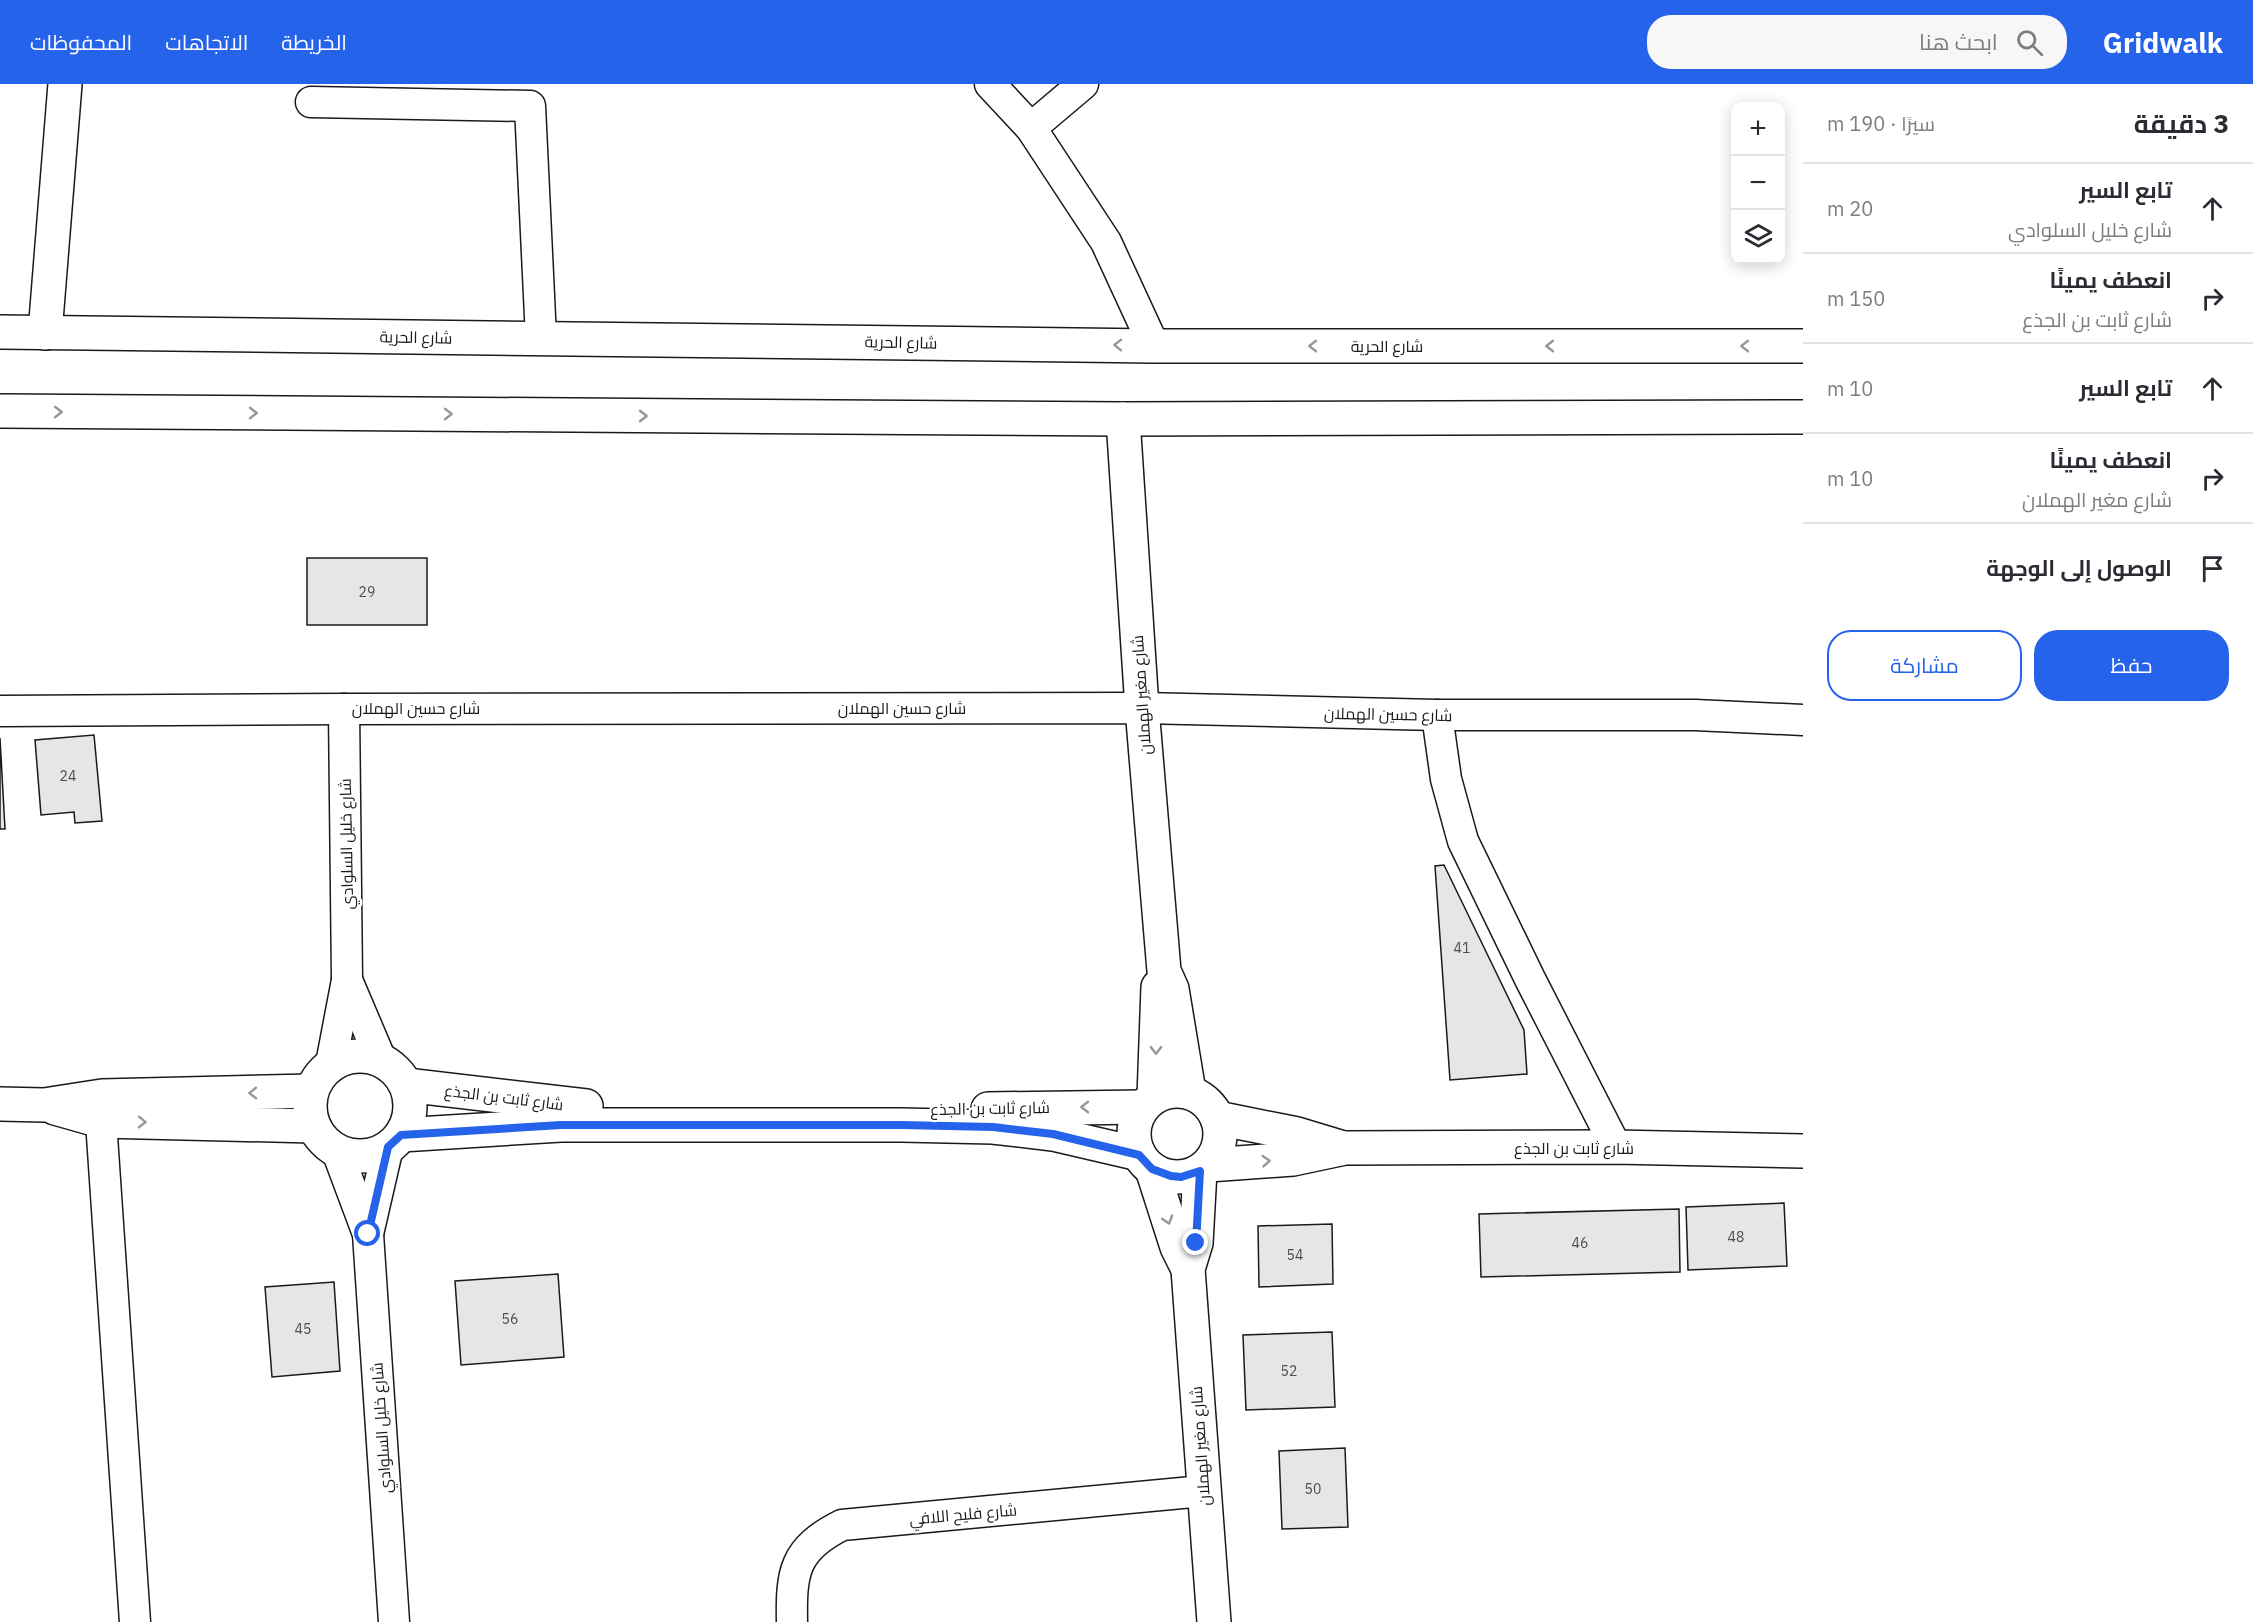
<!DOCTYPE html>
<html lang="ar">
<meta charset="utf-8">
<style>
:root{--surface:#fff;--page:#f7f7f7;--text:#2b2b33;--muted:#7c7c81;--line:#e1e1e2;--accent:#2563eb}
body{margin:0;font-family:"IBM Plex Sans",Cairo,sans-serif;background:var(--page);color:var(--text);direction:rtl}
.controls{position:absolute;right:18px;top:18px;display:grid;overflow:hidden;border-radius:12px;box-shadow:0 3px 15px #0003}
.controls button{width:54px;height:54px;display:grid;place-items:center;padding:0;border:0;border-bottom:2px solid var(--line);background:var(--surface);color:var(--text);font:30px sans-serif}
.stop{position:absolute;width:18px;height:18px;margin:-14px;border:4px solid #2563eb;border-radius:50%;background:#fff}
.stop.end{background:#2563eb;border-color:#fff;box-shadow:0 2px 6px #0008}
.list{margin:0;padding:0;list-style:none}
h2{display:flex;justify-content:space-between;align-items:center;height:78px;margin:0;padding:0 24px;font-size:26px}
h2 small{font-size:20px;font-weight:400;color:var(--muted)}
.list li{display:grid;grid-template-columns:39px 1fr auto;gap:18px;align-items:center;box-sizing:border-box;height:90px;padding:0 24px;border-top:2px solid var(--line)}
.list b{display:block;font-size:22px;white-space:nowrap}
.list p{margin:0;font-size:20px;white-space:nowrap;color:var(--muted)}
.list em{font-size:20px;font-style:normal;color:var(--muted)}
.actions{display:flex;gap:12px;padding:18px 24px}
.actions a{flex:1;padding:14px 0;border:2px solid var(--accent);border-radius:24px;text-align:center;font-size:21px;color:var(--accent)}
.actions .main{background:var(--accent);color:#fff}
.icon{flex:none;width:33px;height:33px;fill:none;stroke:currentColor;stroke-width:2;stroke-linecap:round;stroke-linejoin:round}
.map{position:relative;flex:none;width:1803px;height:1538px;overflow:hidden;direction:ltr}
header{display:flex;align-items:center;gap:36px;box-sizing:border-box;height:84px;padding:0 30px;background:var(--accent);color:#fff}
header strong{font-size:28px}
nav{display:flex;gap:33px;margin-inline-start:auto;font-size:21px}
.search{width:420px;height:54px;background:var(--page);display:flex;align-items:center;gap:15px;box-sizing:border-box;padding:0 21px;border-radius:24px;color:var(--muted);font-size:22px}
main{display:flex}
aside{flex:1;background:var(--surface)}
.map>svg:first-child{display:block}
.building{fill:#e6e6e6;stroke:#1a1a1a;stroke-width:1.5}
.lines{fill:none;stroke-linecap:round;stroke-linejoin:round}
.minor-casing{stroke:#1a1a1a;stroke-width:33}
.tertiary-casing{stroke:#1a1a1a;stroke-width:36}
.trunk-casing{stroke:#1a1a1a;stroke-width:36}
.minor{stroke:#fff;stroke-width:30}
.tertiary{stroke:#fff;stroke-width:33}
.trunk{stroke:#fff;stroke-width:33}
.oneway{stroke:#989898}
.route{stroke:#2563eb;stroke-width:8}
.labels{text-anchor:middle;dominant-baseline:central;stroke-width:4.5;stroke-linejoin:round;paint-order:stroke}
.number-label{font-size:14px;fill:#4d4d4d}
.street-label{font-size:16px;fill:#1a1a1a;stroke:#fff}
</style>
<header>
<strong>Gridwalk</strong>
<div class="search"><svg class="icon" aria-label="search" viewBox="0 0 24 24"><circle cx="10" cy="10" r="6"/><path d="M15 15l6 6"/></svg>ابحث هنا</div>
<nav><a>الخريطة</a><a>الاتجاهات</a><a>المحفوظات</a></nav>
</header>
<main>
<aside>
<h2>3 دقيقة<small>سيرًا · 190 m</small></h2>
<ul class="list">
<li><svg class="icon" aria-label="ahead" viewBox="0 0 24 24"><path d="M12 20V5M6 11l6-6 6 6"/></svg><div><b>تابع السير</b><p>شارع خليل السلوادي</p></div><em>20 m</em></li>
<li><svg class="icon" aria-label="right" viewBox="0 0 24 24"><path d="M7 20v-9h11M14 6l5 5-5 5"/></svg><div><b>انعطف يمينًا</b><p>شارع ثابت بن الجذع</p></div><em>150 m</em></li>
<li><svg class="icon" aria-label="ahead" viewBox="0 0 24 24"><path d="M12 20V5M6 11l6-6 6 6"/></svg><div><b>تابع السير</b></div><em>10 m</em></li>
<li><svg class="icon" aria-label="right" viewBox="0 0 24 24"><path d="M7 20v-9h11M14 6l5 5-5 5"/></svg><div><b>انعطف يمينًا</b><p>شارع مغير الهملان</p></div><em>10 m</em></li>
<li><svg class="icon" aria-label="arrive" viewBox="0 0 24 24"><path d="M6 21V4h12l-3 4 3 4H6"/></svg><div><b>الوصول إلى الوجهة</b></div></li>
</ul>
<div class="actions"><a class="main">حفظ</a><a>مشاركة</a></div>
</aside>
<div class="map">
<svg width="1803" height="1538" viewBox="0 0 1803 1538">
<rect width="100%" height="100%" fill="#fff"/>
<g class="building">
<rect x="307" y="474" width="120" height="67"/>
<path d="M 94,651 L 102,737 L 75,739 L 74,728 L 41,731 L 35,656 Z"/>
<path d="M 0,654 L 5,745 L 0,745 Z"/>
<path d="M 1444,781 L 1524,946 L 1527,990 L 1450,996 L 1435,782 Z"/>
<path d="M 1784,1119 L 1787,1182 L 1688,1186 L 1686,1123 Z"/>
<path d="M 1679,1125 L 1680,1188 L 1481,1193 L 1479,1130 Z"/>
<path d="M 1332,1140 L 1333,1200 L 1259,1203 L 1258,1142 Z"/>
<path d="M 558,1190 L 564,1273 L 461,1281 L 455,1197 Z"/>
<path d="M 334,1198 L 340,1287 L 272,1293 L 265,1203 Z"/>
<path d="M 1332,1248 L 1335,1323 L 1246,1326 L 1243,1251 Z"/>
<path d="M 1345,1364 L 1348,1443 L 1282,1445 L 1279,1367 Z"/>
</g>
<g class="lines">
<g class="minor-casing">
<g id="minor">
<path d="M 990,0 L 1031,44 L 1106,158 L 1154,262"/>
<path d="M 311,18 L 530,22 L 541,254"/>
<path d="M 1031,44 L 1083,0"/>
<path d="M 0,627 L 344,625 L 1142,624 L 1437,631 L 1695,631 L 1803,636"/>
<path d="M 1437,631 L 1446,695 L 1463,757 L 1530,895 L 1616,1063"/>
<path d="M 347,896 L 381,976"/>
<path d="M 331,980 L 347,896 L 344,625"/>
<path d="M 102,1014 L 101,1037 L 135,1538"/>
<path d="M 337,1067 L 368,1150 L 394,1538"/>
<path d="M 368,1150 L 388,1063"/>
<path d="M 792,1538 C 791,1488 794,1465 842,1441 L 1203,1407"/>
</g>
</g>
<g class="tertiary-casing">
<g id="tertiary">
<path d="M 45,249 L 65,0"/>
<path d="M 1123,335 L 1142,624 L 1164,887 L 1172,905 L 1189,1008"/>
<circle cx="360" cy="1022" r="50"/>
<path d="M 406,1001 L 586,1022"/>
<circle cx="1177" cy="1050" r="43"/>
<path d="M 1154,1013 L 1158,903"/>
<path d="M 0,1020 L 44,1021 L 102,1012 L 311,1007"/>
<path d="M 55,1024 L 101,1037 L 313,1042"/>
<path d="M 988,1025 L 1143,1023"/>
<path d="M 1217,1034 L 1297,1050 L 1340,1063"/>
<path d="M 401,1051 L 561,1041 L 901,1041 L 993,1043 L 1053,1050 L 1139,1070"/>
<path d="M 1208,1081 L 1293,1075 L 1345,1064 L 1616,1063 L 1803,1067"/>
<path d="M 1152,1085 L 1177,1163 L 1188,1185"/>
<path d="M 1200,1087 L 1196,1159 L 1188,1185 L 1214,1538"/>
</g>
</g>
<g class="trunk-casing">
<g id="trunk">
<path d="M 0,248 L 1154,262 L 1803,262"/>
<path d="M 0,327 L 1123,335 L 1803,333"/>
</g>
</g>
<use href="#minor" class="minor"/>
<use href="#tertiary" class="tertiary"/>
<use href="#trunk" class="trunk"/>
</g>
<defs><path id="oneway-chevron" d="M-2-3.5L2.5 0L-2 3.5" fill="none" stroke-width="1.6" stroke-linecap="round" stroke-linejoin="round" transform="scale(1.5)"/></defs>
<g class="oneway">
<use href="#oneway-chevron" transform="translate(1118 261) rotate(-179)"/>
<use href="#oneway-chevron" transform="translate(1313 262) rotate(-180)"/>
<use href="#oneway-chevron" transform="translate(1550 262) rotate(-180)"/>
<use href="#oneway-chevron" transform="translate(1745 262) rotate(-180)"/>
<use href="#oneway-chevron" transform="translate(58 328)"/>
<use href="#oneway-chevron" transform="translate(253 329)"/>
<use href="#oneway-chevron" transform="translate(448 330)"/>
<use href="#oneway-chevron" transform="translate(643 332)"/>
<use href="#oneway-chevron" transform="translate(1156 966) rotate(91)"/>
<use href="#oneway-chevron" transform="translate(253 1009) rotate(179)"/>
<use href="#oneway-chevron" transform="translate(1085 1023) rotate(180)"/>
<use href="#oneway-chevron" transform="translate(142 1038) rotate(1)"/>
<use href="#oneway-chevron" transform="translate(1266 1077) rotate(-4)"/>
<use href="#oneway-chevron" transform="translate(1168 1136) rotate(72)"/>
</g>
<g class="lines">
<path class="route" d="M 368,1150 L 388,1063 L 401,1051 L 561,1041 L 901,1041 L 993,1043 L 1053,1050 L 1139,1071 L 1152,1085 L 1171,1092 L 1181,1093 L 1200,1087 L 1196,1159"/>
</g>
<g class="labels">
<g class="number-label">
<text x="367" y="508">29</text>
<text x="68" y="692">24</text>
<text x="1462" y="864">41</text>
<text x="1736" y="1153">48</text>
<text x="1580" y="1159">46</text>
<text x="1295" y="1171">54</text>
<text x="510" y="1235">56</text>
<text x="303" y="1245">45</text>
<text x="1289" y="1287">52</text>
<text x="1313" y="1405">50</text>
</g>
<g class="street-label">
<text transform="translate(416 253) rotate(1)">شارع الحرية</text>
<text transform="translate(901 258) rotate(1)">شارع الحرية</text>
<text x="1387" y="262">شارع الحرية</text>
<text transform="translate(1141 611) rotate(-94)">شارع مغير الهملان</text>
<text x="416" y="624">شارع حسين الهملان</text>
<text x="902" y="624">شارع حسين الهملان</text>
<text transform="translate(1388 630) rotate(1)">شارع حسين الهملان</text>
<text transform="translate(346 760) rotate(-91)">شارع خليل السلوادي</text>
<text transform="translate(504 1013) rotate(7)">شارع ثابت بن الجذع</text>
<text transform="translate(990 1024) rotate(-1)">شارع ثابت بن الجذع</text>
<text x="1574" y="1064">شارع ثابت بن الجذع</text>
<text transform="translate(381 1344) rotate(-94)">شارع خليل السلوادي</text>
<text transform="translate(1200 1362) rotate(-94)">شارع مغير الهملان</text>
<text transform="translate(963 1430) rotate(-5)">شارع فليح اللافي</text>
</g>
</g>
</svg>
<div class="controls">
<button>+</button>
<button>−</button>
<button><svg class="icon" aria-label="layers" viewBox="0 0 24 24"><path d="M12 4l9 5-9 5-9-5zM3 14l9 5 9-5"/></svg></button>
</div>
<div class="stop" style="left:368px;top:1150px"></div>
<div class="stop end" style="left:1196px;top:1159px"></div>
</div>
</main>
